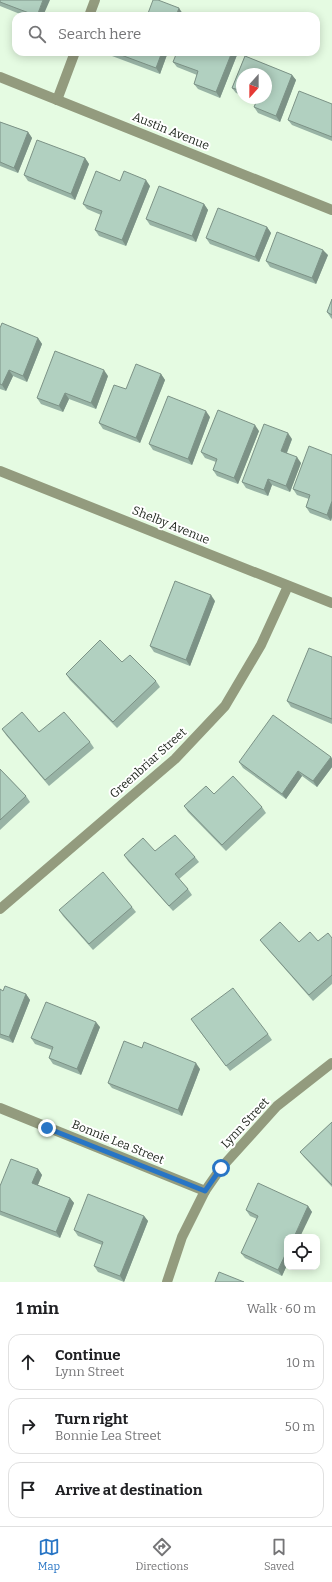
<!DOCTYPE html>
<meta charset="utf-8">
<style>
:root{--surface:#fff;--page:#f2f2f2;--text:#202124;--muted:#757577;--line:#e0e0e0;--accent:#2875c5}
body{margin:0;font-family:Bitter,serif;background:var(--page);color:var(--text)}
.controls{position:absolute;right:12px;bottom:12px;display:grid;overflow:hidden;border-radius:8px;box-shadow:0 2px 10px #0003}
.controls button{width:36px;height:36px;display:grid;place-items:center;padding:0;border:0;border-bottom:1px solid var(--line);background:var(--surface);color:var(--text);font:20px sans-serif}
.compass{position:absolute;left:236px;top:68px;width:36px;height:36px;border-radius:50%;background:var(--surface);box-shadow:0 2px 10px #0003;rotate:201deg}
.stop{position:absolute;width:12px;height:12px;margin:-9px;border:3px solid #2875c5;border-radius:50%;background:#fff}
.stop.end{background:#2875c5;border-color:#fff;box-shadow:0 1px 4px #0008}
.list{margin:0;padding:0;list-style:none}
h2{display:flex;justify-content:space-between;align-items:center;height:52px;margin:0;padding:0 16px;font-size:17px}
h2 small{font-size:13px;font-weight:400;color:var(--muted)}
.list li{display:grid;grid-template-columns:26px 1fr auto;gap:12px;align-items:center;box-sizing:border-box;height:56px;margin:0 8px 8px;padding:0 8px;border:1px solid var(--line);border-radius:12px}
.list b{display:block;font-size:15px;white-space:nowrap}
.list p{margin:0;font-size:13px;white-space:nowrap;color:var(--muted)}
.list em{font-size:13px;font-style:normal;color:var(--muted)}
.icon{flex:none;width:22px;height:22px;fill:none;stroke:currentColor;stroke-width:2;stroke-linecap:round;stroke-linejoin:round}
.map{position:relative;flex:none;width:332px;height:1282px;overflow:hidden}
.search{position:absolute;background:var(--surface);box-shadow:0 2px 10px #0003;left:12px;right:12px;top:12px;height:44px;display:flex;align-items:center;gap:10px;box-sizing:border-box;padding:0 14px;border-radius:12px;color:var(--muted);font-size:15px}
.sheet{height:244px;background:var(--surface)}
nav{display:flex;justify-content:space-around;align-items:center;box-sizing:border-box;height:56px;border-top:1px solid var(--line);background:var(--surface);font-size:11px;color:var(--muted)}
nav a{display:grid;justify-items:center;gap:2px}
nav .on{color:var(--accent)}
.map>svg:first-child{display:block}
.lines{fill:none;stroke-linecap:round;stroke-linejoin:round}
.minor{stroke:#939b7e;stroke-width:10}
.wall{fill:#98b3a5}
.shaded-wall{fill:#7c9286}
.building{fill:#b1d0c0;stroke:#7c9286}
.route{stroke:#2875c5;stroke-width:5}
.labels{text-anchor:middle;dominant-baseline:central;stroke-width:4;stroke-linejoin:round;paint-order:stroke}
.street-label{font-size:12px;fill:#21281f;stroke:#fff}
</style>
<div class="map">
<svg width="332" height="1282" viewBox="0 0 332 1282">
<rect width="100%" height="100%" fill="#e5fbe2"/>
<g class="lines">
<g class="minor">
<path d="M 89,16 L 95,0"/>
<path d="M 0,77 L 332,210"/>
<path d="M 57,100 L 75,52"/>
<path d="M 0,471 L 332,603"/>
<path d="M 0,909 L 175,759 L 225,706 L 261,645 L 288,586"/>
<path d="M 0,1108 L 205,1191"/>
<path d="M 167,1282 L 182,1237 L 205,1191 L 221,1168 L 277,1106 L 332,1063"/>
</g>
</g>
<g class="wall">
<path d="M 0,0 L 43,16 L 25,16 L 0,6 Z"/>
<path d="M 109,52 L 168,52 L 160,74 L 112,56 Z"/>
<path d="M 237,55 L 220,98 L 198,89 L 194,84 L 197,75 L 177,67 L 173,62 Z"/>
<path d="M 245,56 L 292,75 L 296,80 L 280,122 L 258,113 L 254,107 L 256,101 L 249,98 L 266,98 L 266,74 L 242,74 L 242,95 L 236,93 L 232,88 Z"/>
<path d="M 332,104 L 332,141 L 292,125 L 288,120 Z"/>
<path d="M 0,122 L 28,132 L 32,138 L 18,173 L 0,166 Z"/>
<path d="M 85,158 L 89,164 L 75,200 L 28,181 L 24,175 Z"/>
<path d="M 120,181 L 150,186 L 126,246 L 99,236 L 95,230 L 101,215 L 87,209 L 83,204 Z"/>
<path d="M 204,204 L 208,210 L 196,242 L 150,225 L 146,219 Z"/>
<path d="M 267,227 L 271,233 L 259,262 L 210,244 L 206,238 Z"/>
<path d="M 328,255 L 316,284 L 270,267 L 266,261 Z"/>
<path d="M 332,299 L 332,319 L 331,318 L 327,312 Z"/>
<path d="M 0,328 L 38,338 L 42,344 L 27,382 L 13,376 L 6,391 L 0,389 Z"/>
<path d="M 161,374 L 165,380 L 140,443 L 103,429 L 99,423 L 126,389 Z"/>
<path d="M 108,376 L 96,409 L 69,399 L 63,412 L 41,404 L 37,398 Z"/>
<path d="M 210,417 L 192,465 L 153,450 L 149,444 Z"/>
<path d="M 259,431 L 238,484 L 217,476 L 213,470 L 216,462 L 205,458 L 201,452 Z"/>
<path d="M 292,439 L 287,453 L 301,463 L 290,492 L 272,485 L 268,496 L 246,488 L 242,482 Z"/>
<path d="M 332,455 L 332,517 L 331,521 L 310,513 L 306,507 L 309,499 L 297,495 L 293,489 Z"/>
<path d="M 215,601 L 190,666 L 154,652 L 150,646 Z"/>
<path d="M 332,657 L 332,724 L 291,707 L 287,701 Z"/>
<path d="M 122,662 L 156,681 L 160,687 L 117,728 L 70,680 L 66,674 Z"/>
<path d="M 2,729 L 90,742 L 94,748 L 49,786 L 6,735 Z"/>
<path d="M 331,757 L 332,759 L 332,767 L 317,787 L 302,776 L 286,799 L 243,768 L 239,762 Z"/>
<path d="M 0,769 L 26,796 L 30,802 L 0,830 Z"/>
<path d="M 214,794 L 262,807 L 266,813 L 226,851 L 188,812 L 184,806 Z"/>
<path d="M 155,851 L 195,857 L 199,862 L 179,879 L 188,889 L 192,895 L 173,911 L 128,861 L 124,855 Z"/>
<path d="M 132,907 L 136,912 L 93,950 L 63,916 L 59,910 Z"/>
<path d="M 332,938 L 332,984 L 313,1001 L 264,945 L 260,940 L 299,942 L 318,941 Z"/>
<path d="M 0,989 L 3,991 L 26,994 L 30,1000 L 13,1043 L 0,1038 Z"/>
<path d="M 195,1025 L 268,1034 L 272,1040 L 230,1071 Z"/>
<path d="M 100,1027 L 81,1075 L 53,1064 L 49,1058 L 52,1050 L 35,1044 L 31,1038 Z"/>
<path d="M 142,1048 L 200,1069 L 182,1116 L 112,1088 L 108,1083 Z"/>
<path d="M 332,1122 L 332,1187 L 304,1157 L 300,1152 Z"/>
<path d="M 38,1169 L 42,1175 L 38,1185 L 70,1198 L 74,1203 L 60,1238 L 0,1215 L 0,1186 Z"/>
<path d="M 308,1206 L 312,1212 L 287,1237 L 287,1265 L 282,1276 L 245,1258 L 241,1253 L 257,1219 L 250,1216 L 246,1210 Z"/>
<path d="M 144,1216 L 148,1221 L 124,1282 L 98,1272 L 94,1266 L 102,1245 L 78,1236 L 74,1230 Z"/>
</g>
<g class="shaded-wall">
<path d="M 43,0 L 50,0 L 43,16 L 37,16 Z"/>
<path d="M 179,8 L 183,14 L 182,16 L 176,16 Z"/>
<path d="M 162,52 L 168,52 L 160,74 L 156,68 Z"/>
<path d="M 232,52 L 234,52 L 237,55 L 220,98 L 216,92 Z"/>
<path d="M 292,75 L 296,80 L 280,122 L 276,116 Z"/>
<path d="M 28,132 L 32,138 L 18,173 L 14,168 Z"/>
<path d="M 85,158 L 89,164 L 75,200 L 71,194 Z"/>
<path d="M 146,180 L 150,186 L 126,246 L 122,240 Z"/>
<path d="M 204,204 L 208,210 L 196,242 L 192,236 Z"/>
<path d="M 267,227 L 271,233 L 259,262 L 255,257 Z"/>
<path d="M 323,250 L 328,255 L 316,284 L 312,278 Z"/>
<path d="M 38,338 L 42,344 L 27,382 L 23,376 Z"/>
<path d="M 9,370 L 13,376 L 6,391 L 2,385 Z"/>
<path d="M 104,370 L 108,376 L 96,409 L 91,403 Z"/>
<path d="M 161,374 L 165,380 L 140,443 L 136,438 Z"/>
<path d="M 65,393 L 69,399 L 63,412 L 59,406 Z"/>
<path d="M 206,411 L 210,417 L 192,465 L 188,459 Z"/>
<path d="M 255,425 L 259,431 L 238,484 L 234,478 Z"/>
<path d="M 288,433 L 292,439 L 285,457 L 281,451 Z"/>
<path d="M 297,457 L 301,463 L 290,492 L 286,486 Z"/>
<path d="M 268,479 L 272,485 L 268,496 L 264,490 Z"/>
<path d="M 332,501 L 332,517 L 331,521 L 327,515 Z"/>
<path d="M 211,595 L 215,601 L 190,666 L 186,660 Z"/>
<path d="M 331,757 L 332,759 L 332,767 L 317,787 L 313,781 Z"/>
<path d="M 298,771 L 302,776 L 286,799 L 282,794 Z"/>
<path d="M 26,994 L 30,1000 L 13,1043 L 9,1037 Z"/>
<path d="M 96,1022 L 100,1027 L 81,1075 L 77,1069 Z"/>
<path d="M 196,1063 L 200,1069 L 182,1116 L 178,1110 Z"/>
<path d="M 38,1169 L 42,1175 L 36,1189 L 32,1183 Z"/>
<path d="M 70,1198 L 74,1203 L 60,1238 L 56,1232 Z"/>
<path d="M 308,1206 L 312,1212 L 300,1237 L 294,1237 Z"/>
<path d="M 144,1216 L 148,1221 L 124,1282 L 120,1276 Z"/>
<path d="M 287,1251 L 287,1265 L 282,1276 L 278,1270 Z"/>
</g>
<g class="building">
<path d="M 0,0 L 43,0 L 37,16 L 0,2 Z"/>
<path d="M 153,0 L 158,0 L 179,8 L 176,16 L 147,16 Z"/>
<path d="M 113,52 L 162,52 L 156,68 Z"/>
<path d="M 177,52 L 232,52 L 216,92 L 194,84 L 198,71 L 173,62 Z"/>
<path d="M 245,56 L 292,75 L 276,116 L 254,107 L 258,98 L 266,98 L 266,74 L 242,74 L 242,91 L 232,88 Z"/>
<path d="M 299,91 L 332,104 L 332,137 L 288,120 Z"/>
<path d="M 0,122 L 28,132 L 14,168 L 0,162 Z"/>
<path d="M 37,140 L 85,158 L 71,194 L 24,175 Z"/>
<path d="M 96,171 L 120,181 L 124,171 L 146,180 L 122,240 L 95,230 L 102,211 L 83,204 Z"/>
<path d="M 159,186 L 204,204 L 192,236 L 146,219 Z"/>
<path d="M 218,208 L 267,227 L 255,257 L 206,238 Z"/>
<path d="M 277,232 L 323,250 L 312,278 L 266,261 Z"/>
<path d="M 332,299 L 332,315 L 327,312 Z"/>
<path d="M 2,323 L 38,338 L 23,376 L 9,370 L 2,385 L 0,384 L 0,328 Z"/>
<path d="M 55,351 L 104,370 L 91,403 L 65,393 L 59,406 L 37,398 Z"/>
<path d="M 136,364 L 161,374 L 136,438 L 99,423 L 114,385 L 126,389 Z"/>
<path d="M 168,396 L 206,411 L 188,459 L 149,444 Z"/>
<path d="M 218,410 L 255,425 L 234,478 L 213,470 L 217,459 L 201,452 Z"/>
<path d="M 264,424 L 288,433 L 281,451 L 297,457 L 286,486 L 268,479 L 264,490 L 242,482 Z"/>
<path d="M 309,446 L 332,455 L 332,501 L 327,515 L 306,507 L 310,495 L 293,489 Z"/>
<path d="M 175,581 L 211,595 L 186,660 L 150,646 Z"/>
<path d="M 100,640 L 122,662 L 130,655 L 156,681 L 113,722 L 66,674 Z"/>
<path d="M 309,648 L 332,657 L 332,719 L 287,701 Z"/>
<path d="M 22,712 L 39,732 L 64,712 L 90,742 L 45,780 L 2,729 Z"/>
<path d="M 273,715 L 331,757 L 313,781 L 298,771 L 282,794 L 239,762 Z"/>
<path d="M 0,769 L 26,796 L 0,820 Z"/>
<path d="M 233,776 L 262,807 L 222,845 L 184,806 L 206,786 L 214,794 Z"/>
<path d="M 175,835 L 195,857 L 175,874 L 188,889 L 169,906 L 124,855 L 143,838 L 155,851 Z"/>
<path d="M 103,872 L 132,907 L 89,944 L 59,910 Z"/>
<path d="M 280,922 L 299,942 L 310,932 L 318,941 L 328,933 L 332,938 L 332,975 L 309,995 L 260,940 Z"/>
<path d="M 5,986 L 26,994 L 9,1037 L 0,1034 L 0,989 L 3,991 Z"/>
<path d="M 233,988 L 268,1034 L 226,1066 L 191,1019 Z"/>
<path d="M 46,1002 L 96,1022 L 77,1069 L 49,1058 L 53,1047 L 31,1038 Z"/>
<path d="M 124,1041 L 142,1048 L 144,1042 L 196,1063 L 178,1110 L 108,1083 Z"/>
<path d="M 332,1122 L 332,1185 L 300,1152 Z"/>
<path d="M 11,1159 L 38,1169 L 32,1183 L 70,1198 L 56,1232 L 0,1211 L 0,1186 Z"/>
<path d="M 258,1183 L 308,1206 L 294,1237 L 287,1237 L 287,1251 L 278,1270 L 241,1253 L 258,1216 L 246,1210 Z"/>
<path d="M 88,1194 L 144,1216 L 120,1276 L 94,1266 L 103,1242 L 74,1230 Z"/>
<path d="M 219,1272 L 244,1282 L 215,1282 Z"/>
</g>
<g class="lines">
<path class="route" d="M 47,1128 L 205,1191 L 221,1168"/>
</g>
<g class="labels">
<g class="street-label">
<text transform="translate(171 131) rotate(22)">Austin Avenue</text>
<text transform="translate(171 525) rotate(22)">Shelby Avenue</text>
<text transform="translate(148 763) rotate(-42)">Greenbriar Street</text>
<text transform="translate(245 1123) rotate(-47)">Lynn Street</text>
<text transform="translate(118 1142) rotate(22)">Bonnie Lea Street</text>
</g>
</g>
</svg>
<div class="controls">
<button><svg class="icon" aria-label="locate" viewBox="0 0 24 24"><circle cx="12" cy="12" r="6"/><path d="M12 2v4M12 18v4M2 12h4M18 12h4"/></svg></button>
</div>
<svg class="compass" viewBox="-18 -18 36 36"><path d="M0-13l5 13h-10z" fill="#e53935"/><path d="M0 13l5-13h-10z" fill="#757577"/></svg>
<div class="stop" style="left:221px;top:1168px"></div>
<div class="stop end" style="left:47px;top:1128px"></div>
<div class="search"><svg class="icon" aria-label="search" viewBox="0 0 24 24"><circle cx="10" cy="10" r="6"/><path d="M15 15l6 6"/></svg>Search here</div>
</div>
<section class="sheet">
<h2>1 min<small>Walk · 60 m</small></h2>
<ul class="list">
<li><svg class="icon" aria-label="ahead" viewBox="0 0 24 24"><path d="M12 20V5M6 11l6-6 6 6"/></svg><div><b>Continue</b><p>Lynn Street</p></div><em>10 m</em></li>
<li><svg class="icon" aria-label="right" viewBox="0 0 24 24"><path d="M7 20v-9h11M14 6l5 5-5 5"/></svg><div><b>Turn right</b><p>Bonnie Lea Street</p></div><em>50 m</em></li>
<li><svg class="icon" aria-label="arrive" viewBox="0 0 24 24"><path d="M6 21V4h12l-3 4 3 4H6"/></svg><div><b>Arrive at destination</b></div></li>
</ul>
</section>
<nav>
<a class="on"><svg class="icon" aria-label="map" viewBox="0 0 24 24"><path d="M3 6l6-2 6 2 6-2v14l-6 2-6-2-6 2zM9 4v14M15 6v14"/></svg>Map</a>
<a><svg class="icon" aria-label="directions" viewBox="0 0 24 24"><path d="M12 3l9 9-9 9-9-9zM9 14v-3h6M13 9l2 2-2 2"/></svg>Directions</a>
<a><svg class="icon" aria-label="saved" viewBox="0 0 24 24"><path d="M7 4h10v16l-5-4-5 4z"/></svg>Saved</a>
</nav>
